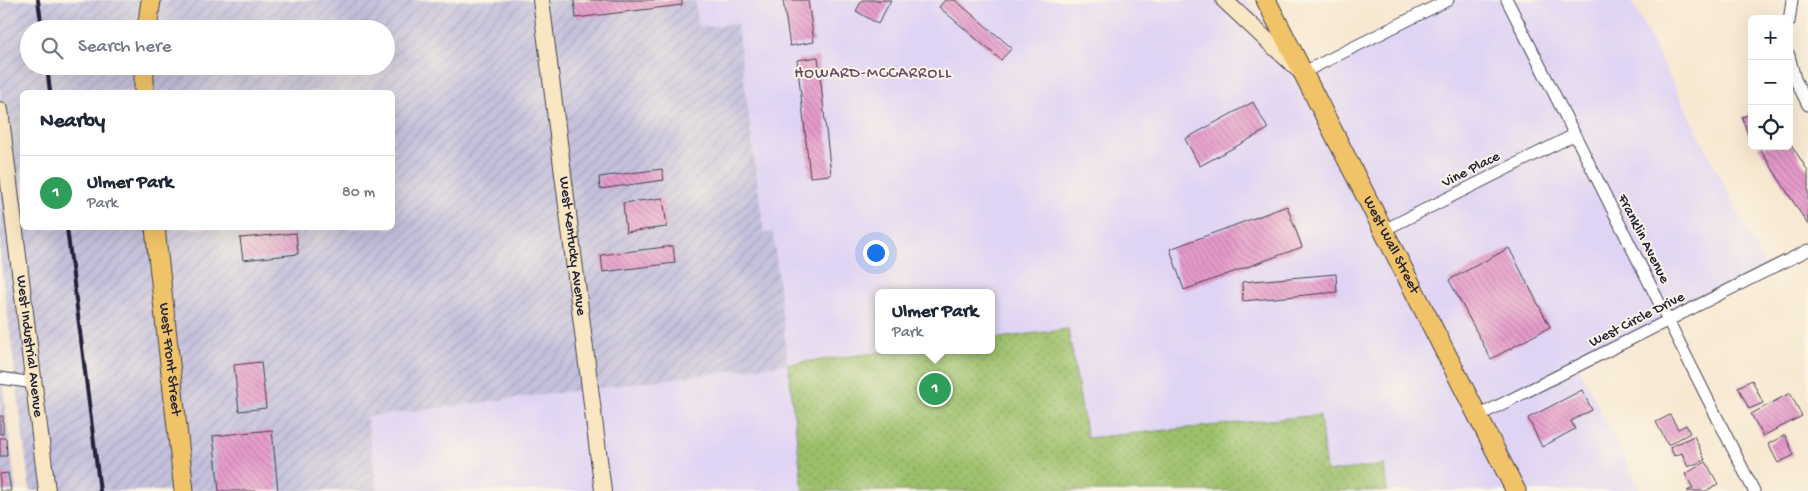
<!DOCTYPE html>
<meta charset="utf-8">
<style>
:root{--surface:#fff;--page:#f2f2f3;--text:#1f2937;--muted:#747a83;--line:#e0e1e3;--accent:#1f6fb2}
body{margin:0;font-family:"Gochi Hand",sans-serif;background:var(--page);color:var(--text)}
.controls{position:absolute;right:15px;top:15px;display:grid;overflow:hidden;border-radius:8px;box-shadow:0 5px 20px #0002}
.controls button{width:45px;height:45px;display:grid;place-items:center;padding:0;border:0;border-bottom:1px solid var(--line);background:var(--surface);color:var(--text);font:25px sans-serif}
.you{position:absolute;left:875px;top:252px;width:18px;height:18px;margin:-12px;border:4px solid #fff;border-radius:50%;background:#1a73e8;box-shadow:0 0 0 8px #1a73e833}
.badge{display:grid;place-items:center;width:32px;height:32px;border-radius:50%;background:var(--accent);color:#fff;font-size:16px;font-weight:700}
.pin{position:absolute;translate:-50% -50%;border:2px solid #fff;box-shadow:0 1px 5px #0006}
.popup{position:absolute;left:875px;top:289px;width:120px;height:65px;box-sizing:border-box;display:grid;place-content:center;border-radius:8px;background:var(--surface);filter:drop-shadow(0 1px 4px #0005);font-size:16px;white-space:nowrap;color:var(--muted)}
.popup b{font-size:19px;color:var(--text)}
.popup::after{content:'';position:absolute;left:50%;top:100%;margin-left:-10px;border:10px solid transparent;border-top-color:var(--surface)}
.list{margin:0;padding:0;list-style:none}
h2{display:flex;justify-content:space-between;align-items:center;height:65px;margin:0;padding:0 20px;font-size:21px}
h2 small{font-size:16px;font-weight:400;color:var(--muted)}
.list li{display:grid;grid-template-columns:32px 1fr auto;gap:15px;align-items:center;box-sizing:border-box;height:75px;padding:0 20px;border-top:1px solid var(--line)}
.list b{display:block;font-size:19px;white-space:nowrap}
.list p{margin:0;font-size:16px;white-space:nowrap;color:var(--muted)}
.list em{font-size:16px;font-style:normal;color:var(--muted)}
.icon{flex:none;width:28px;height:28px;fill:none;stroke:currentColor;stroke-width:2;stroke-linecap:round;stroke-linejoin:round}
.map{position:relative;flex:none;width:1808px;height:491px;overflow:hidden}
.search{position:absolute;background:var(--surface);box-shadow:0 5px 20px #0002;left:20px;top:20px;width:375px;height:55px;display:flex;align-items:center;gap:12px;box-sizing:border-box;padding:0 18px;border-radius:28px;color:var(--muted);font-size:19px}
.panel{position:absolute;background:var(--surface);box-shadow:0 5px 20px #0002;left:20px;top:90px;width:375px;height:140px;border-radius:8px}
.map>svg:first-child{display:block}
.built{fill:#e0d4f4}
.industrial{fill:url(#industrial-furrows);fill-rule:evenodd}
.park{fill:url(#park-dots);stroke:#5f7153}
.building{fill:url(#building-back-hatch)}
.lines{fill:none;stroke-linecap:round;stroke-linejoin:round}
.street-casing{stroke:#424052;stroke-width:13}
.secondary-casing{stroke:#424052;stroke-width:18}
.primary-casing{stroke:#424052;stroke-width:21}
.street{stroke:#fff;stroke-width:11}
.secondary{stroke:#f9e7c3;stroke-width:16}
.primary{stroke:#f0c369;stroke-width:19}
.rail{stroke:#22223b;stroke-width:4}
.labels{text-anchor:middle;dominant-baseline:central;stroke-width:4;stroke-linejoin:round;paint-order:stroke}
.street-label{font-size:15px;fill:#22223b;stroke:#fcf5e5}
.neighbourhood-label{font-size:16px;letter-spacing:1px;fill:#674c6d;stroke:#fcf5e5}
</style>
<div class="map">
<svg width="1808" height="491" viewBox="0 0 1808 491">
<defs>
<pattern id="industrial-furrows" width="10" height="10" patternUnits="userSpaceOnUse" patternTransform="scale(1.25)"><rect width="10" height="10" fill="#c4c0db"/><path d="M-1 1l2-2M0 10L10 0M9 11l2-2" fill="none" stroke="#a8a5bd"/></pattern>
<pattern id="park-dots" width="8" height="8" patternUnits="userSpaceOnUse" patternTransform="scale(1.25)"><rect width="8" height="8" fill="#9cc06b"/><path d="M2 2h.1M6 6h.1" fill="none" stroke="#7f9c59" stroke-width="1.8" stroke-linecap="round"/></pattern>
<pattern id="building-back-hatch" width="6" height="6" patternUnits="userSpaceOnUse" patternTransform="scale(1.25)"><rect width="6" height="6" fill="#e69bca"/><path d="M-1 5l2 2M0 0l6 6M5-1l2 2" fill="none" stroke="#ba7ea5"/></pattern>
</defs>
<rect width="100%" height="100%" fill="#fcf5e5"/>
<filter id="ink" filterUnits="userSpaceOnUse"><feTurbulence type="fractalNoise" baseFrequency=".02" numOctaves="2"/><feDisplacementMap in="SourceGraphic" scale="10" xChannelSelector="R" yChannelSelector="G"/><feConvolveMatrix kernelMatrix="1 2 1 2 8 2 1 2 1" color-interpolation-filters="sRGB"/></filter>
<filter id="wash" filterUnits="userSpaceOnUse"><feTurbulence type="fractalNoise" baseFrequency=".0096" numOctaves="4" result="noise"/><feDisplacementMap in="SourceGraphic" scale="20" xChannelSelector="R" yChannelSelector="G"/><feGaussianBlur stdDeviation="1.12" result="paint"/><feColorMatrix in="noise" values="0 0 0 0 0 0 0 0 0 0 0 0 0 0 0 0 0 1.4 0 .05"/><feComposite in="paint" operator="in"/></filter>
<g filter="url(#wash)">
<rect width="100%" height="100%" fill="#f7e8d1"/>
<path class="built" d="M 695,0 L 1246,0 L 1290,52 L 1302,76 L 1453,0 L 1631,0 L 1767,270 L 1578,366 L 1641,491 L 1387,491 L 1383,465 L 1326,473 L 1320,415 L 1087,438 L 1068,329 L 991,339 L 991,293 L 879,293 L 879,350 L 901,350 L 788,364 L 803,491 L 377,491 L 367,417 L 788,364 L 773,232 L 764,233 L 737,24 L 699,28 Z"/>
<g class="industrial">
<path d="M 0,0 L 695,0 L 699,27 L 737,24 L 764,233 L 773,232 L 788,364 L 367,417 L 377,491 L 30,491 L 0,255 ZM 29,29 L 386,29 L 386,66 L 29,66 ZM 22,92 L 392,92 L 392,228 L 22,228 Z"/>
<path d="M 0,367 L 16,491 L 0,491 Z"/>
</g>
<path class="park" d="M 1068,329 L 1087,438 L 1320,415 L 1326,472 L 1384,465 L 1387,491 L 803,491 L 788,364 L 900,350 L 991,350 L 991,339 Z"/>
<g id="blocks">
<g class="building">
<path d="M 574,0 L 682,0 L 682,5 L 576,18 Z"/>
<path d="M 783,0 L 808,0 L 814,42 L 790,46 Z"/>
<path d="M 862,0 L 891,0 L 878,24 L 856,11 Z"/>
<path d="M 945,0 L 955,0 L 1012,48 L 1001,60 L 939,7 Z"/>
<path d="M 818,57 L 831,175 L 810,177 L 797,60 Z"/>
<path d="M 1253,102 L 1268,129 L 1200,166 L 1185,139 Z"/>
<path d="M 1752,114 L 1752,143 L 1751,143 L 1742,117 Z"/>
<path d="M 1789,141 L 1808,171 L 1808,225 L 1758,146 L 1789,146 Z"/>
<path d="M 662,169 L 664,180 L 600,189 L 599,177 Z"/>
<path d="M 663,198 L 667,227 L 626,232 L 623,203 Z"/>
<path d="M 1287,206 L 1302,247 L 1184,290 L 1170,249 Z"/>
<path d="M 296,233 L 298,254 L 243,260 L 240,238 Z"/>
<path d="M 673,246 L 675,263 L 603,272 L 601,255 Z"/>
<path d="M 1509,248 L 1550,327 L 1491,359 L 1449,280 Z"/>
<path d="M 1336,274 L 1337,292 L 1243,301 L 1242,282 Z"/>
<path d="M 261,362 L 266,408 L 239,411 L 234,365 Z"/>
<path d="M 1752,380 L 1763,403 L 1749,409 L 1738,387 Z"/>
<path d="M 1582,390 L 1592,410 L 1571,421 L 1575,429 L 1542,447 L 1528,418 Z"/>
<path d="M 1790,393 L 1802,416 L 1763,436 L 1751,414 Z"/>
<path d="M 1670,415 L 1678,429 L 1686,425 L 1690,433 L 1668,445 L 1656,422 Z"/>
<rect x="0" y="416" width="3" height="18"/>
<path d="M 272,430 L 278,491 L 219,491 L 213,436 Z"/>
<path d="M 1785,435 L 1794,455 L 1778,463 L 1768,444 Z"/>
<path d="M 1694,436 L 1705,460 L 1688,467 L 1682,453 L 1674,456 L 1670,447 Z"/>
<path d="M 0,438 L 6,438 L 7,456 L 0,456 Z"/>
<path d="M 1706,462 L 1718,484 L 1706,491 L 1687,491 L 1693,488 L 1685,474 Z"/>
<path d="M 8,473 L 11,491 L 0,491 L 0,474 Z"/>
</g>
</g>
</g>
<g filter="url(#ink)">
<use href="#blocks" fill-opacity="0" stroke="#424052" stroke-width="1"/>
<g class="lines">
<g class="street-casing">
<g id="street">
<path d="M 1507,0 L 1754,491"/>
<path d="M 1789,22 L 1792,0"/>
<path d="M 1789,55 L 1795,79 L 1808,105"/>
<path d="M 1302,73 L 1448,0"/>
<path d="M 1382,231 L 1574,135"/>
<path d="M 0,378 L 34,383"/>
<path d="M 1478,416 L 1808,250"/>
</g>
</g>
<g class="secondary-casing">
<g id="secondary">
<path id="s1" d="M 541,0 L 603,491"/>
<path d="M 1224,0 L 1301,72"/>
<path id="s2" d="M 0,110 L 47,491"/>
</g>
</g>
<g class="primary-casing">
<g id="primary">
<path id="s3" d="M 1266,0 L 1516,491"/>
<path d="M 147,29 L 151,0"/>
<path d="M 144,92 L 144,66"/>
<path id="s4" d="M 155,228 L 184,491"/>
</g>
</g>
<use href="#street" class="street"/>
<use href="#secondary" class="secondary"/>
<use href="#primary" class="primary"/>
<g class="rail">
<path d="M 38,0 L 42,29"/>
<path d="M 47,66 L 50,92"/>
<path d="M 67,228 L 100,491"/>
</g>
</g>
</g>
<g class="labels">
<g class="street-label">
<text transform="translate(1471 170) rotate(-27)">Vine Place</text>
<text transform="translate(1643 239) rotate(63)">Franklin Avenue</text>
<text stroke="none"><textPath href="#s1" startOffset="248">West Kentucky Avenue</textPath></text>
<text stroke="none"><textPath href="#s3" startOffset="275">West Wall Street</textPath></text>
<text transform="translate(1637 320) rotate(-27)">West Circle Drive</text>
<text stroke="none"><textPath href="#s2" startOffset="238">West Industrial Avenue</textPath></text>
<text stroke="none"><textPath href="#s4" startOffset="132">West Front Street</textPath></text>
</g>
<g class="neighbourhood-label">
<text x="873" y="74">HOWARD-MCCARROLL</text>
</g>
</g>
</svg>
<div class="controls">
<button>+</button>
<button>−</button>
<button><svg class="icon" aria-label="locate" viewBox="0 0 24 24"><circle cx="12" cy="12" r="6"/><path d="M12 2v4M12 18v4M2 12h4M18 12h4"/></svg></button>
</div>
<div class="you"></div>
<div class="pin badge" style="left:935px;top:389px;background:#2e9e5b">1</div>
<div class="popup"><b>Ulmer Park</b>Park</div>
<div class="search"><svg class="icon" aria-label="search" viewBox="0 0 24 24"><circle cx="10" cy="10" r="6"/><path d="M15 15l6 6"/></svg>Search here</div>
<section class="panel">
<h2>Nearby<small></small></h2>
<ul class="list">
<li><span class="badge" style="background:#2e9e5b">1</span><div><b>Ulmer Park</b><p>Park</p></div><em>80 m</em></li>
</ul>
</section>
</div>
